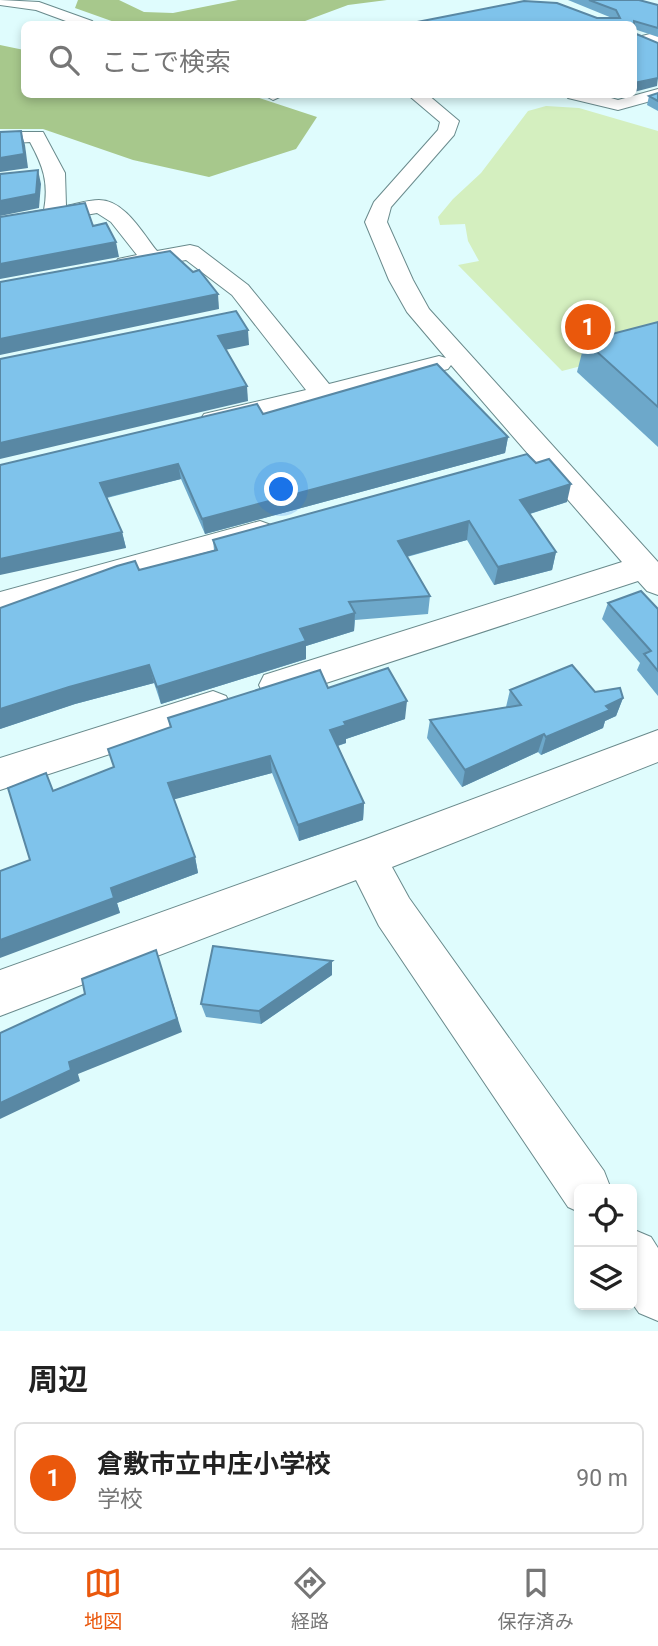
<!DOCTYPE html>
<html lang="ja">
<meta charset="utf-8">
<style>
:root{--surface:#fff;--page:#f2f2f2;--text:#222;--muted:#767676;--line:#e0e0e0;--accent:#ea580c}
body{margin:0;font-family:Roboto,"Noto Sans JP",sans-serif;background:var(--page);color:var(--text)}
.controls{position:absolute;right:21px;bottom:21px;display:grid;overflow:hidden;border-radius:10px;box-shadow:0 4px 10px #0003}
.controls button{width:63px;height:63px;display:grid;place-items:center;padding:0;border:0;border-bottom:2px solid var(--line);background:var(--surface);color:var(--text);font:35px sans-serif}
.you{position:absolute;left:282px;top:490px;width:24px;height:24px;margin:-18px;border:5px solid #fff;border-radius:50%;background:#1a73e8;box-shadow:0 0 0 10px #1a73e833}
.badge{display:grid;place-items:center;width:46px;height:46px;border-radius:50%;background:var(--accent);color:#fff;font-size:23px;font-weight:700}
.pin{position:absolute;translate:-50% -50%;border:4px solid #fff;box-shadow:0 2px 7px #0006}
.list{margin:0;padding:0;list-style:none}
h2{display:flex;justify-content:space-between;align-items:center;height:91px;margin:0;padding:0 28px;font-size:30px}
h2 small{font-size:23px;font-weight:400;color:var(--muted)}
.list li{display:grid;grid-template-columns:46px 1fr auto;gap:21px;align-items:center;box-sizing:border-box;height:112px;margin:0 14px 14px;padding:0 14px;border:2px solid var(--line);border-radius:10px}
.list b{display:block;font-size:26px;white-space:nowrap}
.list p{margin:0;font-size:23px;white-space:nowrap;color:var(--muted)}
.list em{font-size:23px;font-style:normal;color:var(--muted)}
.icon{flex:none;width:38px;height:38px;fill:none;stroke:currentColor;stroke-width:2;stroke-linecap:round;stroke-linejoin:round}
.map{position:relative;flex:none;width:658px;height:1331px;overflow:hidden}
.search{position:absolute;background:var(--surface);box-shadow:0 4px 10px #0003;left:21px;right:21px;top:21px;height:77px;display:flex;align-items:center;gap:18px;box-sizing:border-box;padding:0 24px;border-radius:10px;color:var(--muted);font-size:26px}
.sheet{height:217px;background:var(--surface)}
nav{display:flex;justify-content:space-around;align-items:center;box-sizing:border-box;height:98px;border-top:2px solid var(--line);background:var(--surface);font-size:19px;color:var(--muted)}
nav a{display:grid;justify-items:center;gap:4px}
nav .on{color:var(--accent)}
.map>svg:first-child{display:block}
.green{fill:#d4efbf}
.forest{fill:#a7c88c}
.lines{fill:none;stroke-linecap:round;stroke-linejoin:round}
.minor-casing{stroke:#698a8c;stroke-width:2}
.minor{fill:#fff;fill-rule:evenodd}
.wall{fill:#6da8ca}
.shaded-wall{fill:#5988a4}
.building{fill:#7fc3eb;stroke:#5988a4;stroke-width:2}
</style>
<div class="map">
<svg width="658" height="1331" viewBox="0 0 658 1331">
<rect width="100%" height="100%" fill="#dffcfd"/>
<path class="green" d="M 546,106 L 579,108 L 658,131 L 658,346 L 562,371 L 458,265 L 479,261 L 468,241 L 465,224 L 440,225 L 438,217 L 453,199 L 481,173 L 528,111 Z"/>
<g class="forest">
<path d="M 78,0 L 119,0 L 144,12 L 173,13 L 238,0 L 387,0 L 348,5 L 297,24 L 120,24 L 75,8 Z"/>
<path d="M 0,45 L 24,50 L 24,94 L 250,95 L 317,117 L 296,149 L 209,177 L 133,160 L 43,129 L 0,129 Z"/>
</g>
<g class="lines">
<g class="minor-casing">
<g id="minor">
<path d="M 0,0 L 39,2 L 92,21 L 95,24 L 74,24 L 36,10 L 0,5 Z"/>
<path d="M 658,32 L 658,42 L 644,45 L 636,40 L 638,37 Z"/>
<path d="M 658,89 L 658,99 L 618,110 L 568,98 L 566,94 L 597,94 L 618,100 Z"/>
<path d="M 286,94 L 273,100 L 264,95 L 265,94 Z"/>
<path d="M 407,94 L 427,94 L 459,121 L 454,135 L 391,207 L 387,222 L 413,280 L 429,309 L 658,562 L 658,595 L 647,591 L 638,581 L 277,699 L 264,695 L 259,685 L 264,675 L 622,562 L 451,365 L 448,369 L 214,428 L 204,426 L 200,420 L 204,414 L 306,390 L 232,295 L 186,260 L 126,271 L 118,269 L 115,264 L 118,259 L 137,255 L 111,222 L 97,213 L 0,230 L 0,218 L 44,210 C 49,182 43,166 30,142 L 0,144 L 0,132 L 43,132 L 65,173 L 66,206 C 76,204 89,200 99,200 C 125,200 143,234 157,251 L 190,245 L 198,247 L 248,285 L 329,384 L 439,356 L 446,358 L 407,312 L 389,280 L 365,222 L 374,202 L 438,130 L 440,122 Z"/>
<path d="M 260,521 L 271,525 L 275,532 L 271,539 L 0,616 L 0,592 Z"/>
<path d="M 213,691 L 226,696 L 231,706 L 226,716 L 0,790 L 0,758 Z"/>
<path d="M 658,730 L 658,762 L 392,867 L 409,898 L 604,1171 L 611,1189 L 579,1189 L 579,1212 L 568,1207 L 379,926 L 356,880 L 0,1016 L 0,970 L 366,839 Z"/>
<path d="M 632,1229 L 651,1237 L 658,1248 L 658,1321 L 639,1313 L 632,1303 Z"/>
</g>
</g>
<use href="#minor" class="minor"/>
</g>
<g class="wall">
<path d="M 568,0 L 639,0 L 658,5 L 658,37 L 634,29 L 407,24 L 612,18 Z"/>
<path d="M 658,93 L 658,111 L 647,105 L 649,96 Z"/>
<path d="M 658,322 L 658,447 L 577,372 L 585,341 Z"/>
<path d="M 263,414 L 508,437 L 505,453 L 205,534 L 181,479 L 107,498 L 122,532 L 126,548 L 0,465 Z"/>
<path d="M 567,502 L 530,514 L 556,552 L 552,570 L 494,585 L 467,540 L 407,557 L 430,596 L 428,614 L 355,620 L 354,631 L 306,646 L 306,659 L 161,704 L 154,683 L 75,704 L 0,729 L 0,608 L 139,570 L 214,550 L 213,540 Z"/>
<path d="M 608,603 L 658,609 L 658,696 L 637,670 L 640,663 L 602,619 Z"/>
<path d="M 328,688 L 405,719 L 346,739 L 346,743 L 338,746 L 364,803 L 363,820 L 299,841 L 272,773 L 174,799 L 195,857 L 198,873 L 117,903 L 120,913 L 30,860 L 54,790 L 114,767 L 170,727 L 168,718 Z"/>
<path d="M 510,690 L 595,692 L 623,698 L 616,716 L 605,721 L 603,728 L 541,755 L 538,752 L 462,787 L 427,738 L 430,720 L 506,707 Z"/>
<path d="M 332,975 L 261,1024 L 206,1017 L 201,1004 Z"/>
</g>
<g class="shaded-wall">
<path d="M 658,78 L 657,86 L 634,92 L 634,83 Z"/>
<path d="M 21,131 L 25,145 L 28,168 L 0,172 L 0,158 Z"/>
<path d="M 38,170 L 41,184 L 39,208 L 0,216 L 0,201 Z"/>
<path d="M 116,242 L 119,257 L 0,279 L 0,264 Z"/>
<path d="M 218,294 L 219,309 L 0,355 L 0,339 Z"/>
<path d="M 248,330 L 249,345 L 220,351 L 218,336 Z"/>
<path d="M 247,386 L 248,401 L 0,459 L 0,443 Z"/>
<path d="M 508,437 L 505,453 L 205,534 L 202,519 Z"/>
<path d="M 178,464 L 181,479 L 104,498 L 100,483 Z"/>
<path d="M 571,484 L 567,502 L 516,518 L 520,500 Z"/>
<path d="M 469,521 L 467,540 L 397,559 L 398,541 Z"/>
<path d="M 122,532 L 126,548 L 0,575 L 0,559 Z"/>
<path d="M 556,552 L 552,570 L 494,585 L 498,567 Z"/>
<path d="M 355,613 L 354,631 L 306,646 L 306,659 L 161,704 L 157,687 L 300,629 Z"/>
<path d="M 149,665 L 154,683 L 75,704 L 0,729 L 0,709 L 69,687 Z"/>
<path d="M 623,698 L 616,716 L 605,721 L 603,728 L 541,755 L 546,737 Z"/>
<path d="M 407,701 L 405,719 L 346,739 L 346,743 L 330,748 L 330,730 L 344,722 Z"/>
<path d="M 544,734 L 538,752 L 462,787 L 465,770 Z"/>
<path d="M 270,756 L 272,773 L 172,800 L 168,783 Z"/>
<path d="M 364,803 L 363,820 L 299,841 L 298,825 Z"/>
<path d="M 195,857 L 198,873 L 117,903 L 120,913 L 0,958 L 0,940 L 111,888 Z"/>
<path d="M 156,950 L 182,1032 L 78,1074 L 80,1081 L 0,1119 L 0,1103 L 69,1062 Z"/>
<path d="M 332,961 L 332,975 L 261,1024 L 259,1011 Z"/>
</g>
<g class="building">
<path d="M 589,0 L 639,0 L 658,5 L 658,28 L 634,21 L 634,29 L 634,24 L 407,24 L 524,1 L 557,3 L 597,18 L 620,18 L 616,10 Z"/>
<path d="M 634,33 L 658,43 L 658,78 L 634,83 Z"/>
<path d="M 658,93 L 658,101 L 649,96 Z"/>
<path d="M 21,131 L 24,154 L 0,158 L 0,132 Z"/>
<path d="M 38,170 L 36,194 L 0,201 L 0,174 Z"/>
<path d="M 85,203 L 93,226 L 106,223 L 116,242 L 0,264 L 0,217 Z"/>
<path d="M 170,251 L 193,272 L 199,270 L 218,294 L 0,339 L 0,282 Z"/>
<path d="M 236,311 L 248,330 L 218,336 L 247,386 L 0,443 L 0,359 Z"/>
<path d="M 658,322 L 658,407 L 585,341 Z"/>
<path d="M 437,364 L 508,437 L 202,519 L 178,464 L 100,483 L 122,532 L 0,559 L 0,465 L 257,404 L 263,414 Z"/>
<path d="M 527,454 L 536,463 L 549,459 L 571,484 L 520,500 L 556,552 L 498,567 L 469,521 L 398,541 L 430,596 L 349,602 L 355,613 L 300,629 L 306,641 L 157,687 L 149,665 L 69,687 L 0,709 L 0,608 L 117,566 L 135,561 L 139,570 L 217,550 L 213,540 Z"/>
<path d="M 641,591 L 658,609 L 658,671 L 644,654 L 651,651 L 608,603 Z"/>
<path d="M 572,665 L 595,692 L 620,688 L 623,698 L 606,706 L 610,710 L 546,737 L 544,734 L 465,770 L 430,720 L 521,705 L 510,690 Z"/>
<path d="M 388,668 L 407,701 L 344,722 L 346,725 L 330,730 L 364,803 L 298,825 L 270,756 L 168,783 L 195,857 L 111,888 L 114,898 L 0,940 L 0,871 L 30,860 L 8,788 L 46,773 L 53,791 L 114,767 L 108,749 L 171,727 L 168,718 L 320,670 L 328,688 Z"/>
<path d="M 213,946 L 332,961 L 259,1011 L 201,1004 Z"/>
<path d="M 156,950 L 177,1019 L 69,1062 L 71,1070 L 0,1103 L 0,1033 L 85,994 L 82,979 Z"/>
</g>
</svg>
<div class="controls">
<button><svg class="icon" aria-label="locate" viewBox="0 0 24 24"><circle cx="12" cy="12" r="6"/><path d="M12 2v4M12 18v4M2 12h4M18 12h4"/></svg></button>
<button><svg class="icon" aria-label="layers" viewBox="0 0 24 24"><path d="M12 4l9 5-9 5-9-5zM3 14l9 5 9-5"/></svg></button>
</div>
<div class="you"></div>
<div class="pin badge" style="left:588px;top:327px">1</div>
<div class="search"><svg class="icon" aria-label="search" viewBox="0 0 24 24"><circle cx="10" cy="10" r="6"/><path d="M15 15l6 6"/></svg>ここで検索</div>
</div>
<section class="sheet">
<h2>周辺<small></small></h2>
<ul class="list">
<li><span class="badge">1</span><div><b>倉敷市立中庄小学校</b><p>学校</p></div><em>90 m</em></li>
</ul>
</section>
<nav>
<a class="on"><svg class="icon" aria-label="map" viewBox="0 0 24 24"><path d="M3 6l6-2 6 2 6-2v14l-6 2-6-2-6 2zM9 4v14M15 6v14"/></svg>地図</a>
<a><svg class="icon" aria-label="directions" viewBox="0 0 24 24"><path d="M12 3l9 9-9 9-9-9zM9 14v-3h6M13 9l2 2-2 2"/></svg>経路</a>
<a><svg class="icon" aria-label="saved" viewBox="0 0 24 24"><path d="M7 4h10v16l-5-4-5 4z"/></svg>保存済み</a>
</nav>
